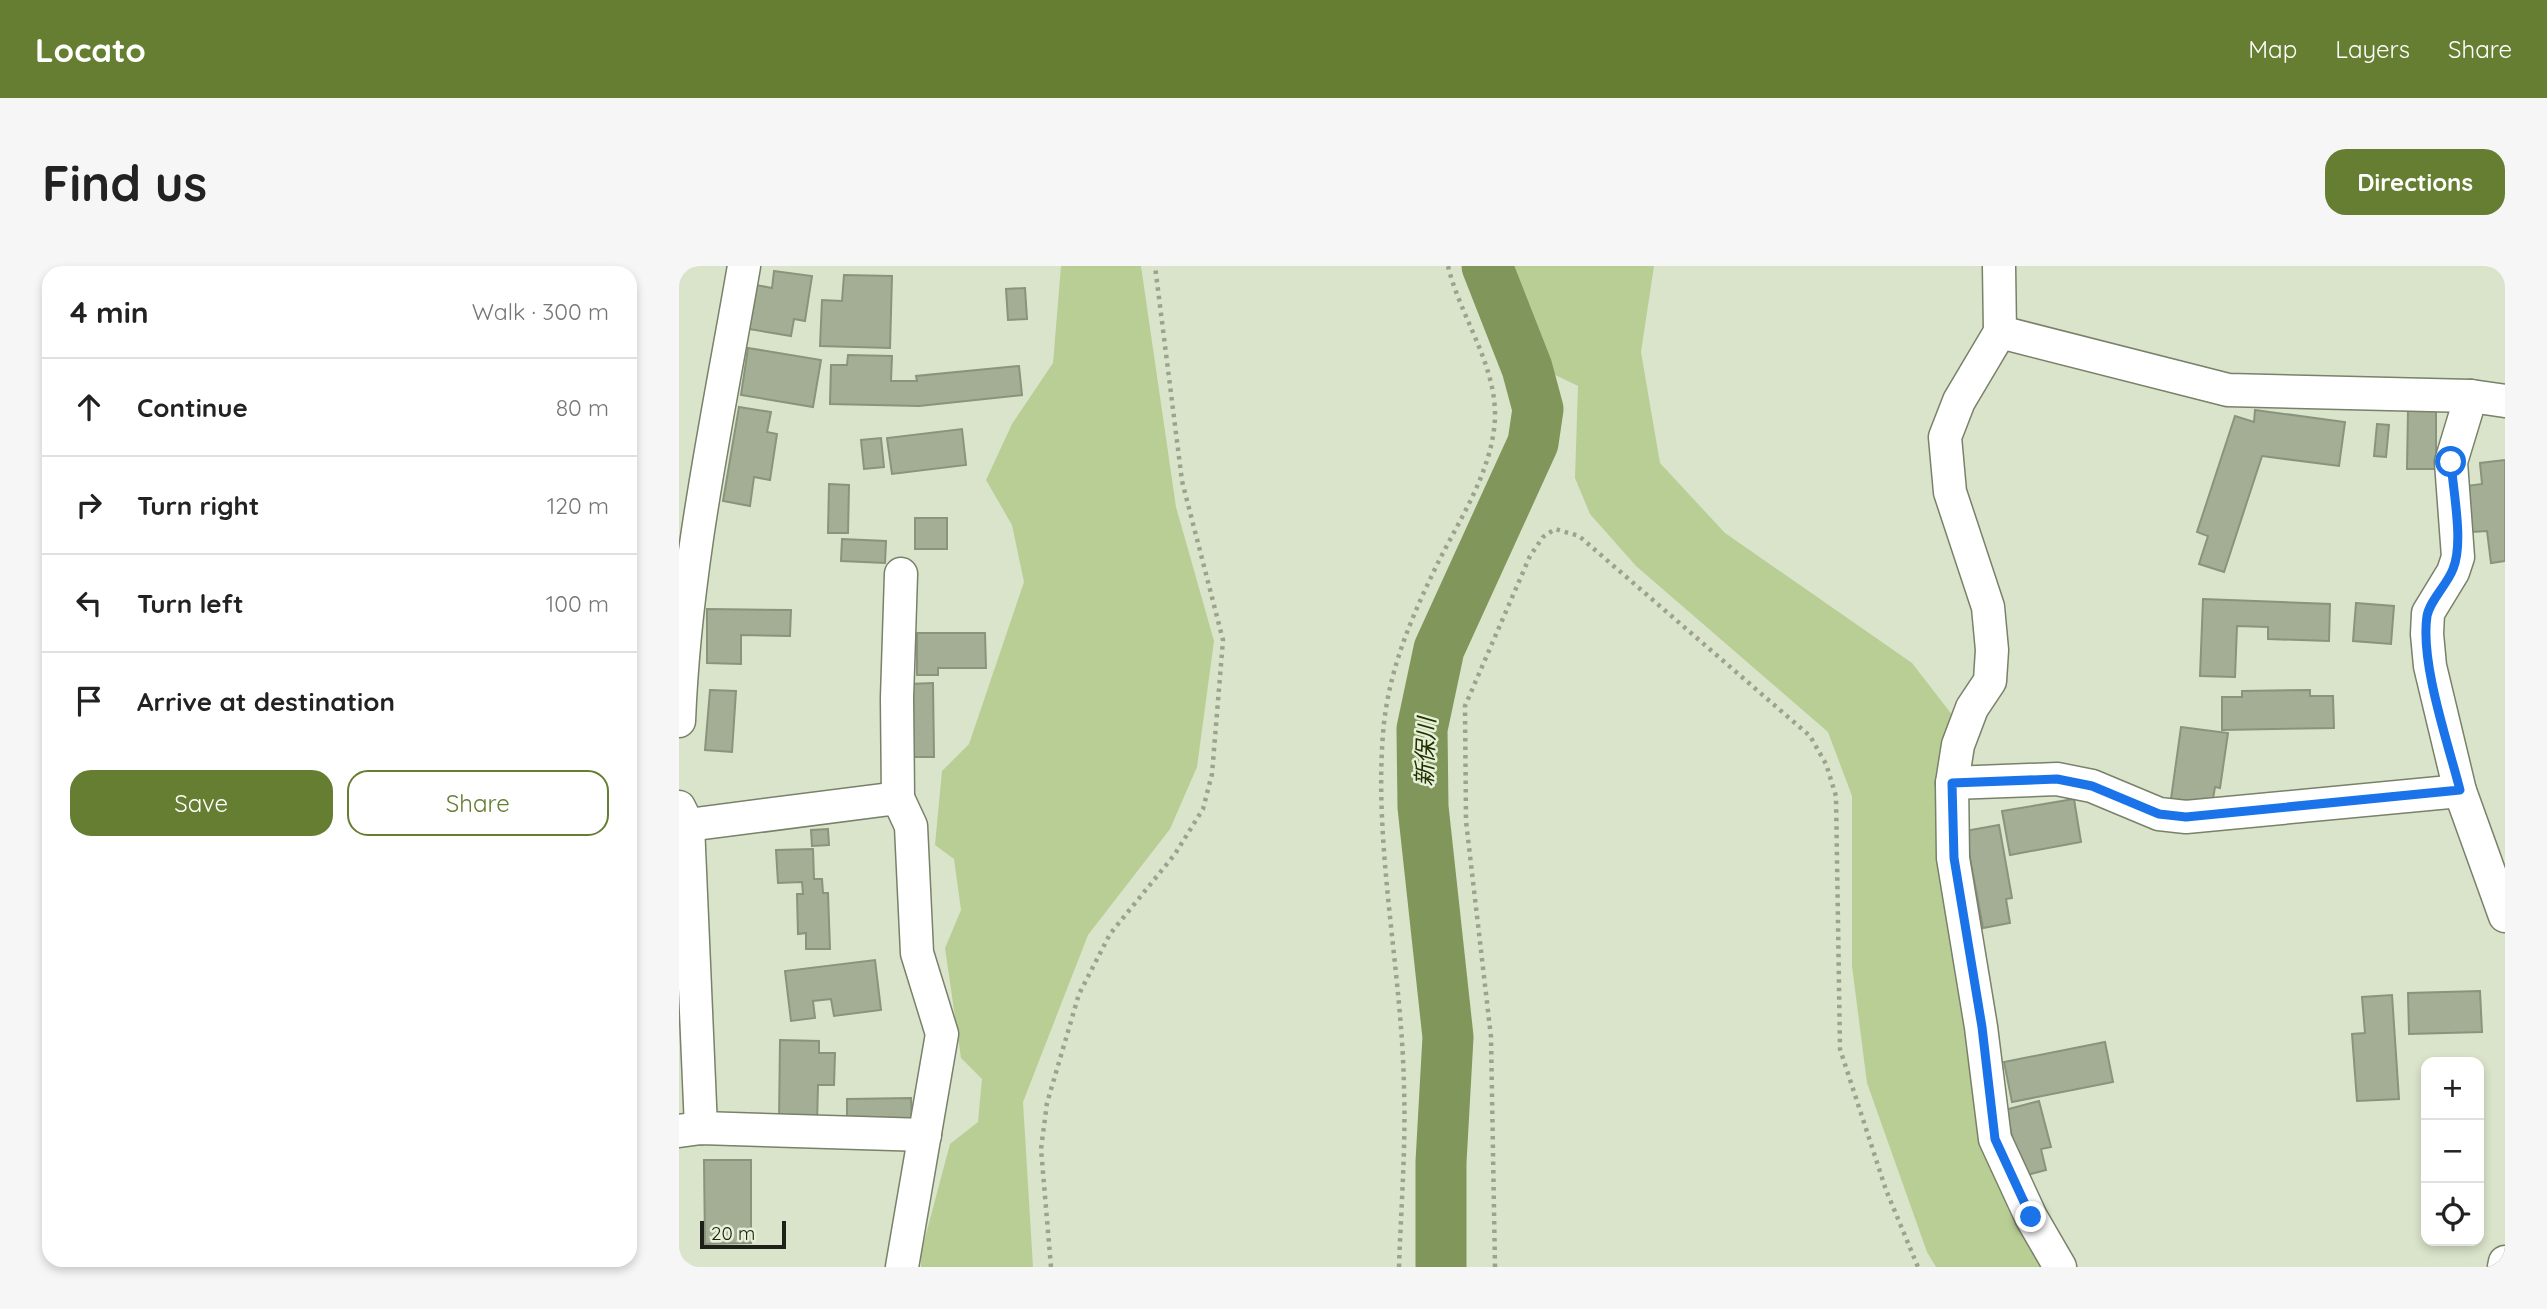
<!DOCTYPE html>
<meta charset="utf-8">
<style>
:root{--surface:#fff;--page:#f6f6f6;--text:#222;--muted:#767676;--line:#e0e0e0;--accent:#667e31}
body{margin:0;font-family:Quicksand,"Noto Sans JP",sans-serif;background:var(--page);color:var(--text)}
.controls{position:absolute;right:21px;bottom:21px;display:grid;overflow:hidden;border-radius:14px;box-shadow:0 4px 10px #0003}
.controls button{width:63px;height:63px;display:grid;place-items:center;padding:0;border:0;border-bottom:2px solid var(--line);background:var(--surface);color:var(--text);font:35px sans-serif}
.scale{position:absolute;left:21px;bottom:18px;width:86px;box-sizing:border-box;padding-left:7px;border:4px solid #1e2118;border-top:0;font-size:19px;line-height:24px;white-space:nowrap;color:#1e2118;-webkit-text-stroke:5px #e7f1d7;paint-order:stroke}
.stop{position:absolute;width:21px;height:21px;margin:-16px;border:5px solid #1a73e8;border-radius:50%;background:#fff}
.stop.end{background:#1a73e8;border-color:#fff;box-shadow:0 2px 7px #0008}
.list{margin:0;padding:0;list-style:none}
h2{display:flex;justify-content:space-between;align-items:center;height:91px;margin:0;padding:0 28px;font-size:30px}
h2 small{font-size:23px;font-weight:400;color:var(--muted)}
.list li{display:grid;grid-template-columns:46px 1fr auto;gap:21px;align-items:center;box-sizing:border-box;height:98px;padding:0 28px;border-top:2px solid var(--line)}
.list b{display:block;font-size:26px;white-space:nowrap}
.list em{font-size:23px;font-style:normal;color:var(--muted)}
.actions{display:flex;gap:14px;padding:21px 28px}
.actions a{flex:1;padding:16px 0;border:2px solid var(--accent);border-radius:21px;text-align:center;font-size:24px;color:var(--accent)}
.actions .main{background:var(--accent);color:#fff}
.icon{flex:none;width:38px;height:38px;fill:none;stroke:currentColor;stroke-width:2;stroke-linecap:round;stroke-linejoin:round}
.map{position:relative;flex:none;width:1826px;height:1001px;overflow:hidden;border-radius:21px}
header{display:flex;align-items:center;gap:42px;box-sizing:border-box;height:98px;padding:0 35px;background:var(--accent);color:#fff}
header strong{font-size:33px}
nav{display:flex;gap:38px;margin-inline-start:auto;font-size:24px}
.intro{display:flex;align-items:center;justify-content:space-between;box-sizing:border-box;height:168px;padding:0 42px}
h1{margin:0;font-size:49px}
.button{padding:18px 32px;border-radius:21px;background:var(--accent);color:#fff;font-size:24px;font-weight:700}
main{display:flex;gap:42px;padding:0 42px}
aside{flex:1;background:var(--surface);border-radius:21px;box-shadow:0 4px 10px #0003}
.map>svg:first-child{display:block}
.green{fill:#b9ce95}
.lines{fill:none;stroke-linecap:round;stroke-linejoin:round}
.river{stroke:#81965a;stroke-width:51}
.building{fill:#a4ae95;stroke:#8a937b;stroke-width:2}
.minor-casing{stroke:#788169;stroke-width:35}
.path{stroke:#9ba28e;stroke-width:4.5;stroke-dasharray:3.5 5;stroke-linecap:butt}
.minor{stroke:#fff;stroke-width:32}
.route{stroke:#1a73e8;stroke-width:9}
.labels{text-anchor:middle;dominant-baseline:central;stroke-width:5;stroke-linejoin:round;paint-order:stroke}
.water-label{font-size:23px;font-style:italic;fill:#233001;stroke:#e7f1d7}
</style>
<header>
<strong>Locato</strong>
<nav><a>Map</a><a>Layers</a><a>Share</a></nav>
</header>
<div class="intro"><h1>Find us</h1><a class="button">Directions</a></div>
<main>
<aside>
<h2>4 min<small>Walk · 300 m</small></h2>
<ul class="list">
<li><svg class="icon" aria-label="ahead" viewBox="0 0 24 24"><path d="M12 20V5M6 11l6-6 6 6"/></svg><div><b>Continue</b></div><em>80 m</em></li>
<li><svg class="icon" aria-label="right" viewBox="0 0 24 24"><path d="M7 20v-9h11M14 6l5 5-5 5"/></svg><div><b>Turn right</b></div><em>120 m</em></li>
<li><svg class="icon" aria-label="left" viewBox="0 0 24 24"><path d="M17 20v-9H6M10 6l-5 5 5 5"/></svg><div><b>Turn left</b></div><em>100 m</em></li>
<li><svg class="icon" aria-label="arrive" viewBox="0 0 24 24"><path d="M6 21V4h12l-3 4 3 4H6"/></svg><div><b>Arrive at destination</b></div></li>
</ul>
<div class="actions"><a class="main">Save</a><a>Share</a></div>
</aside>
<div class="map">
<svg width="1826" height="1001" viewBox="0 0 1826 1001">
<rect width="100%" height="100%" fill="#dae4ca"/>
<g class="green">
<path d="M 382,0 L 462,0 L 497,241 L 535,375 L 518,501 L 491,563 L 409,669 L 344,836 L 354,1001 L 242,1001 L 242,987 L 271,878 L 299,856 L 303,813 L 282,792 L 266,682 L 282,644 L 275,593 L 256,579 L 263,505 L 290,478 L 345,316 L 333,259 L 307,214 L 333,158 L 374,97 Z"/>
<path d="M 829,0 L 975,0 L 962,86 L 981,197 L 1046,267 L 1233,397 L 1274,450 L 1260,492 L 1275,702 L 1307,892 L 1364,1001 L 1257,1001 L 1248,986 L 1188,817 L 1173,700 L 1173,530 L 1149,466 L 957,300 L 911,248 L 896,212 L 899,120 L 868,105 Z"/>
</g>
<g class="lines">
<path class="river" d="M 762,1001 L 762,896 L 769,771 L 744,541 L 743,463 L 760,383 L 854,177 L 859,143 L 848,102 L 808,0"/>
</g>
<g class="building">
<path d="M 95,5 L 133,10 L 126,55 L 115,53 L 112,70 L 70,63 L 77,19 L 93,22 Z"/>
<path d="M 165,9 L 213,10 L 211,82 L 141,80 L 143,34 L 163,35 Z"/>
<path d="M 346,22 L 348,53 L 329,54 L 327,23 Z"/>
<path d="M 69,82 L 142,94 L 134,141 L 62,129 Z"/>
<path d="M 169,89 L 213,90 L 212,115 L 238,115 L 237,110 L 340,100 L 343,129 L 240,140 L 151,138 L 152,99 L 168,99 Z"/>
<path d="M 60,141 L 92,146 L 88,166 L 98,168 L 91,214 L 75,211 L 71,240 L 44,235 Z"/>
<path d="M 1729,143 L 1757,143 L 1757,203 L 1728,203 Z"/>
<path d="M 1576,144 L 1666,156 L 1660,200 L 1583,190 L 1545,306 L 1520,298 L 1529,270 L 1518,266 L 1556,150 L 1575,156 Z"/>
<path d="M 1698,158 L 1710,159 L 1707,191 L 1695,190 Z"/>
<path d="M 283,163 L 287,199 L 213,208 L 208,172 Z"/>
<path d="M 202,172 L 205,201 L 185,203 L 182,174 Z"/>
<path d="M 1826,194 L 1826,295 L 1812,297 L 1808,265 L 1793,266 L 1787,220 L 1803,218 L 1801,197 Z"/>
<path d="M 150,218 L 170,219 L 169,267 L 149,267 Z"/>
<rect x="236" y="252" width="32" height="31"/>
<path d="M 163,273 L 207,275 L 206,297 L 162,295 Z"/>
<path d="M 1524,333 L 1651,338 L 1650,375 L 1589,373 L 1589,361 L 1558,360 L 1556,411 L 1521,410 Z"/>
<path d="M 1677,337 L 1715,340 L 1712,378 L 1674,375 Z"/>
<path d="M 28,343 L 112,344 L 111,370 L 62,369 L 62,398 L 28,397 Z"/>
<path d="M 238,367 L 306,367 L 307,402 L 259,402 L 259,409 L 238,409 Z"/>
<path d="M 254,417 L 255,491 L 231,491 L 230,418 Z"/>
<path d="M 31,424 L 57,425 L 53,486 L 26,484 Z"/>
<path d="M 1631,424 L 1631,430 L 1654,430 L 1655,462 L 1543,464 L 1543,431 L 1563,431 L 1563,425 Z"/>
<path d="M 1502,461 L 1549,467 L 1541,522 L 1536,521 L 1533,539 L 1492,533 Z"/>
<path d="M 1395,533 L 1402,576 L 1331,589 L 1323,545 Z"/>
<path d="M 1320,559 L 1333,632 L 1327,633 L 1331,657 L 1304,662 L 1286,565 Z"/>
<path d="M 149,563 L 150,579 L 133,580 L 132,564 Z"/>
<path d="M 134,583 L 135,613 L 143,613 L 144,627 L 149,627 L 151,683 L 127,683 L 127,667 L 119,668 L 118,628 L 124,628 L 123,616 L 99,617 L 97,584 Z"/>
<path d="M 196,694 L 202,744 L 155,750 L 152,733 L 134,735 L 136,752 L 112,755 L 106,705 Z"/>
<path d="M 1801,725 L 1803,766 L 1730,768 L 1729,727 Z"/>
<path d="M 1713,729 L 1720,833 L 1678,835 L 1673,768 L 1686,767 L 1683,731 Z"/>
<path d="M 101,774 L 140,775 L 140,787 L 156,787 L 155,819 L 139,819 L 138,858 L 100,857 Z"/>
<path d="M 1426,776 L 1434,816 L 1333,836 L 1325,796 Z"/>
<path d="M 232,832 L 233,857 L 168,858 L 168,833 Z"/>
<path d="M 1360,835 L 1372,881 L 1362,883 L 1367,904 L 1344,910 L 1326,844 Z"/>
<path d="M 25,894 L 72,894 L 72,977 L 26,978 Z"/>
</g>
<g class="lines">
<g class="minor-casing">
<g id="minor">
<path d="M 1320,0 L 1321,66 L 1280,135 L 1266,171 L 1271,226 L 1309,341 L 1313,384 L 1311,415 L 1293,442 L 1279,479 L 1273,517 L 1274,592 L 1302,761 L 1316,873 L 1352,951 L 1381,1001"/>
<path d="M 1321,66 L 1549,124 L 1792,130 L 1826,135"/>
<path d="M 1792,130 L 1772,196 L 1779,291 L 1774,306 L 1749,347 L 1748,368 L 1751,400 L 1781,525 L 1826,650"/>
<path d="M 0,455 C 6,301 39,151 65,0"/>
<path d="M 1273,517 L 1378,513 L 1413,520 L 1480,548 L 1507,551 L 1781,525"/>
<path d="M 219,532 L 218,432 L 222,308"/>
<path d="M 0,541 L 9,559 L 22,862"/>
<path d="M 9,559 L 219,532 L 232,560 L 238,687 L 263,768 L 223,1001"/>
<path d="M 0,865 L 22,862 L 246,869"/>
<path d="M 1825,1001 L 1826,996"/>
</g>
</g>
<g class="path">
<path d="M 372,1001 L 362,883 L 368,837 L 400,728 L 431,668 L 496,588 L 524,543 L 533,508 L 544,374 L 503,215 L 476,0"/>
<path d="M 720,1001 C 722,941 727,881 725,821 C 723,704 693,573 705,457 C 711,403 731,355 754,307 C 777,258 814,207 816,151 C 817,98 781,50 769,0"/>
<path d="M 816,1001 L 812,771 L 787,555 L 786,440 L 851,290 L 864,271 L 876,263 L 900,270 L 1131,470 L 1147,498 L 1157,530 L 1161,783 L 1207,924 L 1239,1001"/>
</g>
<use href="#minor" class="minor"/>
</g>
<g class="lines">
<path class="route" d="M 1352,951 L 1316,873 L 1303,761 L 1275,592 L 1273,517 L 1378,513 L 1413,520 L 1480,548 L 1507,551 L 1781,524 C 1769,477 1741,397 1748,350 C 1751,334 1768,319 1774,303 C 1785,277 1774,225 1772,196"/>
</g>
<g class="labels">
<g class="water-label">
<text transform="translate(746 486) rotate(-88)">新保川</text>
</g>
</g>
</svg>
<div class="controls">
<button>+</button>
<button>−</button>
<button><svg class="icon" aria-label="locate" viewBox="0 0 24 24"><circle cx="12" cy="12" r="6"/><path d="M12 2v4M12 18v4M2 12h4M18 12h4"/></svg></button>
</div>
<div class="scale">20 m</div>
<div class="stop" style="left:1772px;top:196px"></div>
<div class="stop end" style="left:1352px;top:951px"></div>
</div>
</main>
